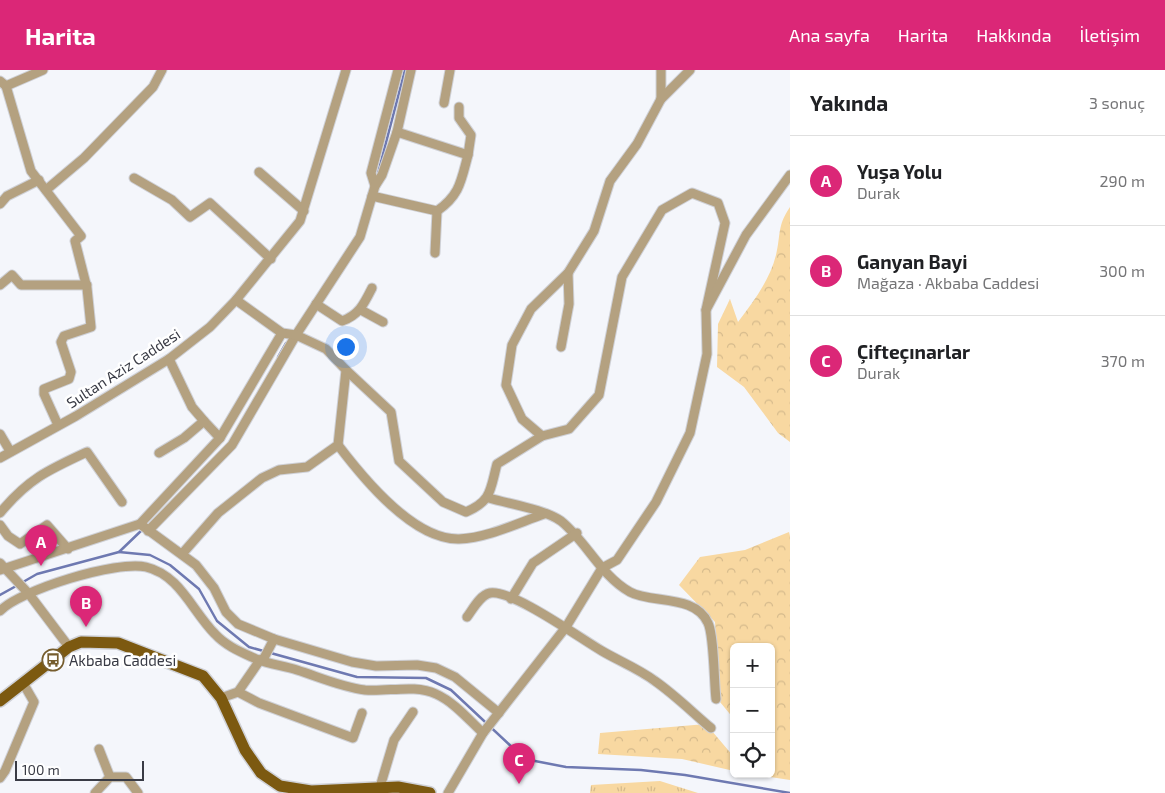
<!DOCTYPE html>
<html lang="tr">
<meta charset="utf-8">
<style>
:root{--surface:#fff;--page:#f6f6f6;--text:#202124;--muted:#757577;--line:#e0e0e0;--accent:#db2777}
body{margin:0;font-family:"Exo 2",sans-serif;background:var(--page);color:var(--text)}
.controls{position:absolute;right:15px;bottom:15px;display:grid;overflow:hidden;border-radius:8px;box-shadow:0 1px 4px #0004}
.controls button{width:45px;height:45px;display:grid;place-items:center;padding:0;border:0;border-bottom:1px solid var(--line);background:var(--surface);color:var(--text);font:25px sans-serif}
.scale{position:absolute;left:15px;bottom:12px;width:129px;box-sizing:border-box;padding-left:5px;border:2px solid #393b45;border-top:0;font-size:14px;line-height:18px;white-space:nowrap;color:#393b45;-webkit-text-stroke:4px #fff;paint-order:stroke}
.you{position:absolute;left:345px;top:276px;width:18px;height:18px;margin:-12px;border:4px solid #fff;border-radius:50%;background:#1a73e8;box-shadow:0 0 0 8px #1a73e833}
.badge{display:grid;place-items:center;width:32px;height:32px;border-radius:50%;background:var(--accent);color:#fff;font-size:16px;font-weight:700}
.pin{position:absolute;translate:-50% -41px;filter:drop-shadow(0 1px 2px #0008)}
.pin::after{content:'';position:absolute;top:26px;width:18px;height:15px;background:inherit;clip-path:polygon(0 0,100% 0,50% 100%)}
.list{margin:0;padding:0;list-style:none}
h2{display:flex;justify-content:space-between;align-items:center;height:65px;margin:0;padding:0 20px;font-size:21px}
h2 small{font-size:16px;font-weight:400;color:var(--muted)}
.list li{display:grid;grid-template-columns:32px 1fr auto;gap:15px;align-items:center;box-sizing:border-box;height:90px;padding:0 20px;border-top:1px solid var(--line)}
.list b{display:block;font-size:19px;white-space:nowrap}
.list p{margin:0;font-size:16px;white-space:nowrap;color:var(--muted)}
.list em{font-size:16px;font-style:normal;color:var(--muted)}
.icon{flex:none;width:28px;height:28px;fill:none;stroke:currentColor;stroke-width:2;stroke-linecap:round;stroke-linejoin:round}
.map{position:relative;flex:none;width:790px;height:723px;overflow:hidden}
header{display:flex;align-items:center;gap:30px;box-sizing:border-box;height:70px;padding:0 25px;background:var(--accent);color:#fff}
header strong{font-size:24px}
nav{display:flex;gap:28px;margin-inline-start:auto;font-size:18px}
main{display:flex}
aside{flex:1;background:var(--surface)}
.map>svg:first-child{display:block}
.grass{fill:url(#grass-tufts)}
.forest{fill:url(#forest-crowns)}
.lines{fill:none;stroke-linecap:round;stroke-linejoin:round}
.stream{stroke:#6e79b1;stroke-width:2.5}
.minor-casing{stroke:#cfd1d7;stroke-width:11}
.major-casing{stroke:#cfd1d7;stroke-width:14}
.minor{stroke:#b4a180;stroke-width:9}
.major{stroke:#7c5910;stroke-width:11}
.labels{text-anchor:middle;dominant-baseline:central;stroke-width:5;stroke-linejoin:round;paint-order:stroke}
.street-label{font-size:15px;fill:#393b45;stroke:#fff}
.poi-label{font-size:15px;fill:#393b45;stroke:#fff;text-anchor:start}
</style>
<header>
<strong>Harita</strong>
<nav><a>Ana sayfa</a><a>Harita</a><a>Hakkında</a><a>İletişim</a></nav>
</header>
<main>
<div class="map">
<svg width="790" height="723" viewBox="0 0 790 723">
<defs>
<pattern id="grass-tufts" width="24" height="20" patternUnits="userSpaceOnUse" patternTransform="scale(1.25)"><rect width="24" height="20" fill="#f8d8a1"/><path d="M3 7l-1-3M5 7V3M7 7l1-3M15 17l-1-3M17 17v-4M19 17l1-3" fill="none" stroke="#d5ba8c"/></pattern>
<pattern id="forest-crowns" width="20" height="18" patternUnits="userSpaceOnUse" patternTransform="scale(1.25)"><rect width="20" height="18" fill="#f8d8a1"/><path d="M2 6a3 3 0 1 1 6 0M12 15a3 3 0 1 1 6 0" fill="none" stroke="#d5ba8c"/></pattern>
</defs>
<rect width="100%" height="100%" fill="#f4f6fb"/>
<path class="grass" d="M 660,711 L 698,723 L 590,723 L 591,715 Z"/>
<g class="forest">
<path d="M 790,137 L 790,372 L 778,363 L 744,317 L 717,297 L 718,254 L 730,229 L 738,252 C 753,232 770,210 776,185 C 781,164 777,156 790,137 Z"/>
<path d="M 789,462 L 790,466 L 790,710 L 750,704 L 771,704 L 771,577 L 734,577 L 734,649 L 720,632 L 715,552 L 679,515 L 700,487 L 745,480 Z"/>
<path d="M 706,654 L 734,687 L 734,701 L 682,689 L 598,684 L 600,663 Z"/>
</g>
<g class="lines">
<g class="stream">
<path d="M 377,107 L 405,0"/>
<path d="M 278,287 L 286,273"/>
<path d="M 119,482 L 150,485 L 170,495 L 199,519 L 217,551 L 249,577 L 357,607 L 426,608 L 451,620 L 513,678 L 535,691 L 566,697 L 641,700 L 685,705 L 790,723"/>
<path d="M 23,512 L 37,504 L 119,482 L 143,459"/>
<path d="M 0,525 L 18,515"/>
</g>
<g class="minor-casing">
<g id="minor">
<path d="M 661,0 L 661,29"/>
<path d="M 0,11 L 6,16 L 31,101 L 81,166 L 75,171 L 87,218 L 91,257 L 64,266 L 61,272 L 71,302 L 69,309 L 44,319 L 44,324 L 58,355"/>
<path d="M 6,16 L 43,0"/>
<path d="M 444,33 L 450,0"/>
<path d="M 459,37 L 459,48 L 471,65 L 468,85"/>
<path d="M 259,102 L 304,141"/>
<path d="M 134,108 L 172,130 L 190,147 L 210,133 L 271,189"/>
<path d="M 375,116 L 371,103 L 398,0"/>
<path d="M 46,120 L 84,88 L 153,17 L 162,0"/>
<path d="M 372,126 L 437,141 C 460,125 461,111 468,85 L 397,62"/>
<path d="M 0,134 L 7,126 L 39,110"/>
<path d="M 435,183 L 437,141"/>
<path d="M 0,215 L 12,205 L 21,215 L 87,215"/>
<path d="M 316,234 L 342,251 C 359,245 364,234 372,218"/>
<path d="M 361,240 L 383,252"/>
<path d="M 561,277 L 569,234 L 568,203"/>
<path d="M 346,300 L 391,342 L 399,391 L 443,432 L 466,442 C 492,431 490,420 497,394 L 542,366 L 569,359 L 599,325 L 622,207 L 662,140 L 692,123 L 718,133 L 725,153 L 706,240"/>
<path d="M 204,351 L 220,368"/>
<path d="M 0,364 L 10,381"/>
<path d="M 542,366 L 522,349 L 506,315 L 512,275 L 531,239 L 568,203 L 594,161 L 610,111 L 637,74 L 661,29 L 690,0"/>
<path d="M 338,375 C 363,408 413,470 459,469 C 487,468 518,453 544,444"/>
<path d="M 159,383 L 184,368 L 204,351 L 192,337 L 169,289"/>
<path d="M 0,388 L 76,346 L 169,289 L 210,257 L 236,230 L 300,151 L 346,0"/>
<path d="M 489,428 C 509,434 544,439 561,451 C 586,471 601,506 630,522 C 652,534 695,524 708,553 C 714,565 714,613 716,629"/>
<path d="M 0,443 C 28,409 48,400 87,382 L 122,432"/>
<path d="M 140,454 L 196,495 L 214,518 L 226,542 L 238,554 L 274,569 L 352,592 L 376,596 L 417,595 L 436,598 L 455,607 L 499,643"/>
<path d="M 0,455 L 8,466 L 20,474 L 47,455 L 68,479"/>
<path d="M 148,461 L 232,375 L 296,265 L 360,167 L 375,116 L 382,105 L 397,62 L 411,0"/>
<path d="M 182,484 L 218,443 L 262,408 L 279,400 L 307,397 L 338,375 L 346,300 L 326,279 L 296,265 L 282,263 L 236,230"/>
<path d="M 0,493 L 29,524 L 69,577"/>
<path d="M 0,500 L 140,454 L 220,368 L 282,263"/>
<path d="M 511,529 L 533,493 L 577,463"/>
<path d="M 0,541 C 20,520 117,490 146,497 C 180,505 192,541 215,564 C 226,576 241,582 256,589 C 269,594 284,596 297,600 C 319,607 341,617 365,620 C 388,622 415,614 436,624 C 454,632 469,650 483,663"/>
<path d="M 467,547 C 473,539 480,525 490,523 C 512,519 581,569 602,581 C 619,591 639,599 655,611 C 675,625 692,642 711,658"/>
<path d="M 238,622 L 259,633 L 353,668 L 362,643"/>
<path d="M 221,628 L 238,622 L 260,590 L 264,588 L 274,569"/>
<path d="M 99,679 L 110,707"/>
<path d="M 0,708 L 5,701 L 34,632 L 23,613"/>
<path d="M 380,717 L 394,670 L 413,642"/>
<path d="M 95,723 L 110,707 L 126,707 L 138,723"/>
<path d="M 448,723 L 483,663 L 566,557 L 602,498 L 617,490 L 656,432 L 690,363 L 707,284 L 706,240 L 746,165 L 790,105"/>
</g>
</g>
<g class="major-casing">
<path id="major" d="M 0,631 L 69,577 L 81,572 L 118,573 L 203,606 L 221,628 L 245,680 L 261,703 L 280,716 L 311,721 L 398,717 L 430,723"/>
</g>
<use href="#minor" class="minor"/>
<use href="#major" class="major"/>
</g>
<defs>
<g id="bus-ring" transform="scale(1.125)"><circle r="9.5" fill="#fff" stroke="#765d2e" stroke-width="1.5"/><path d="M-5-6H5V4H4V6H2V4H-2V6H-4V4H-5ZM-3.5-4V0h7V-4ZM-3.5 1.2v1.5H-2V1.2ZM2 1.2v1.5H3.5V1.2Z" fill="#765d2e"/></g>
</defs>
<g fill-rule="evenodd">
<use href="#bus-ring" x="53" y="590"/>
</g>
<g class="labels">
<g class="street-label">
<text transform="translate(123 298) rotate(-33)">Sultan Aziz Caddesi</text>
</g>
<g class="poi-label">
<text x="69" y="590">Akbaba Caddesi</text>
</g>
</g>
</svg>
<div class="controls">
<button>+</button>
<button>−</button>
<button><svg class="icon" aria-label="locate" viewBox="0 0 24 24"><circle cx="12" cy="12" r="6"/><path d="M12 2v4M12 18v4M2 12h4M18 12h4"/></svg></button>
</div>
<div class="scale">100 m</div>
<div class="you"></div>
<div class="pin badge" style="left:41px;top:496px">A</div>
<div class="pin badge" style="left:86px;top:557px">B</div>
<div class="pin badge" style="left:519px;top:714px">C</div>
</div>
<aside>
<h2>Yakında<small>3 sonuç</small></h2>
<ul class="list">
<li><span class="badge">A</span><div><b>Yuşa Yolu</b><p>Durak</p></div><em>290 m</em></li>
<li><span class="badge">B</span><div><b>Ganyan Bayi</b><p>Mağaza · Akbaba Caddesi</p></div><em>300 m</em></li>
<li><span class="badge">C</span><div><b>Çifteçınarlar</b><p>Durak</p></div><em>370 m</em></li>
</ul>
</aside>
</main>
